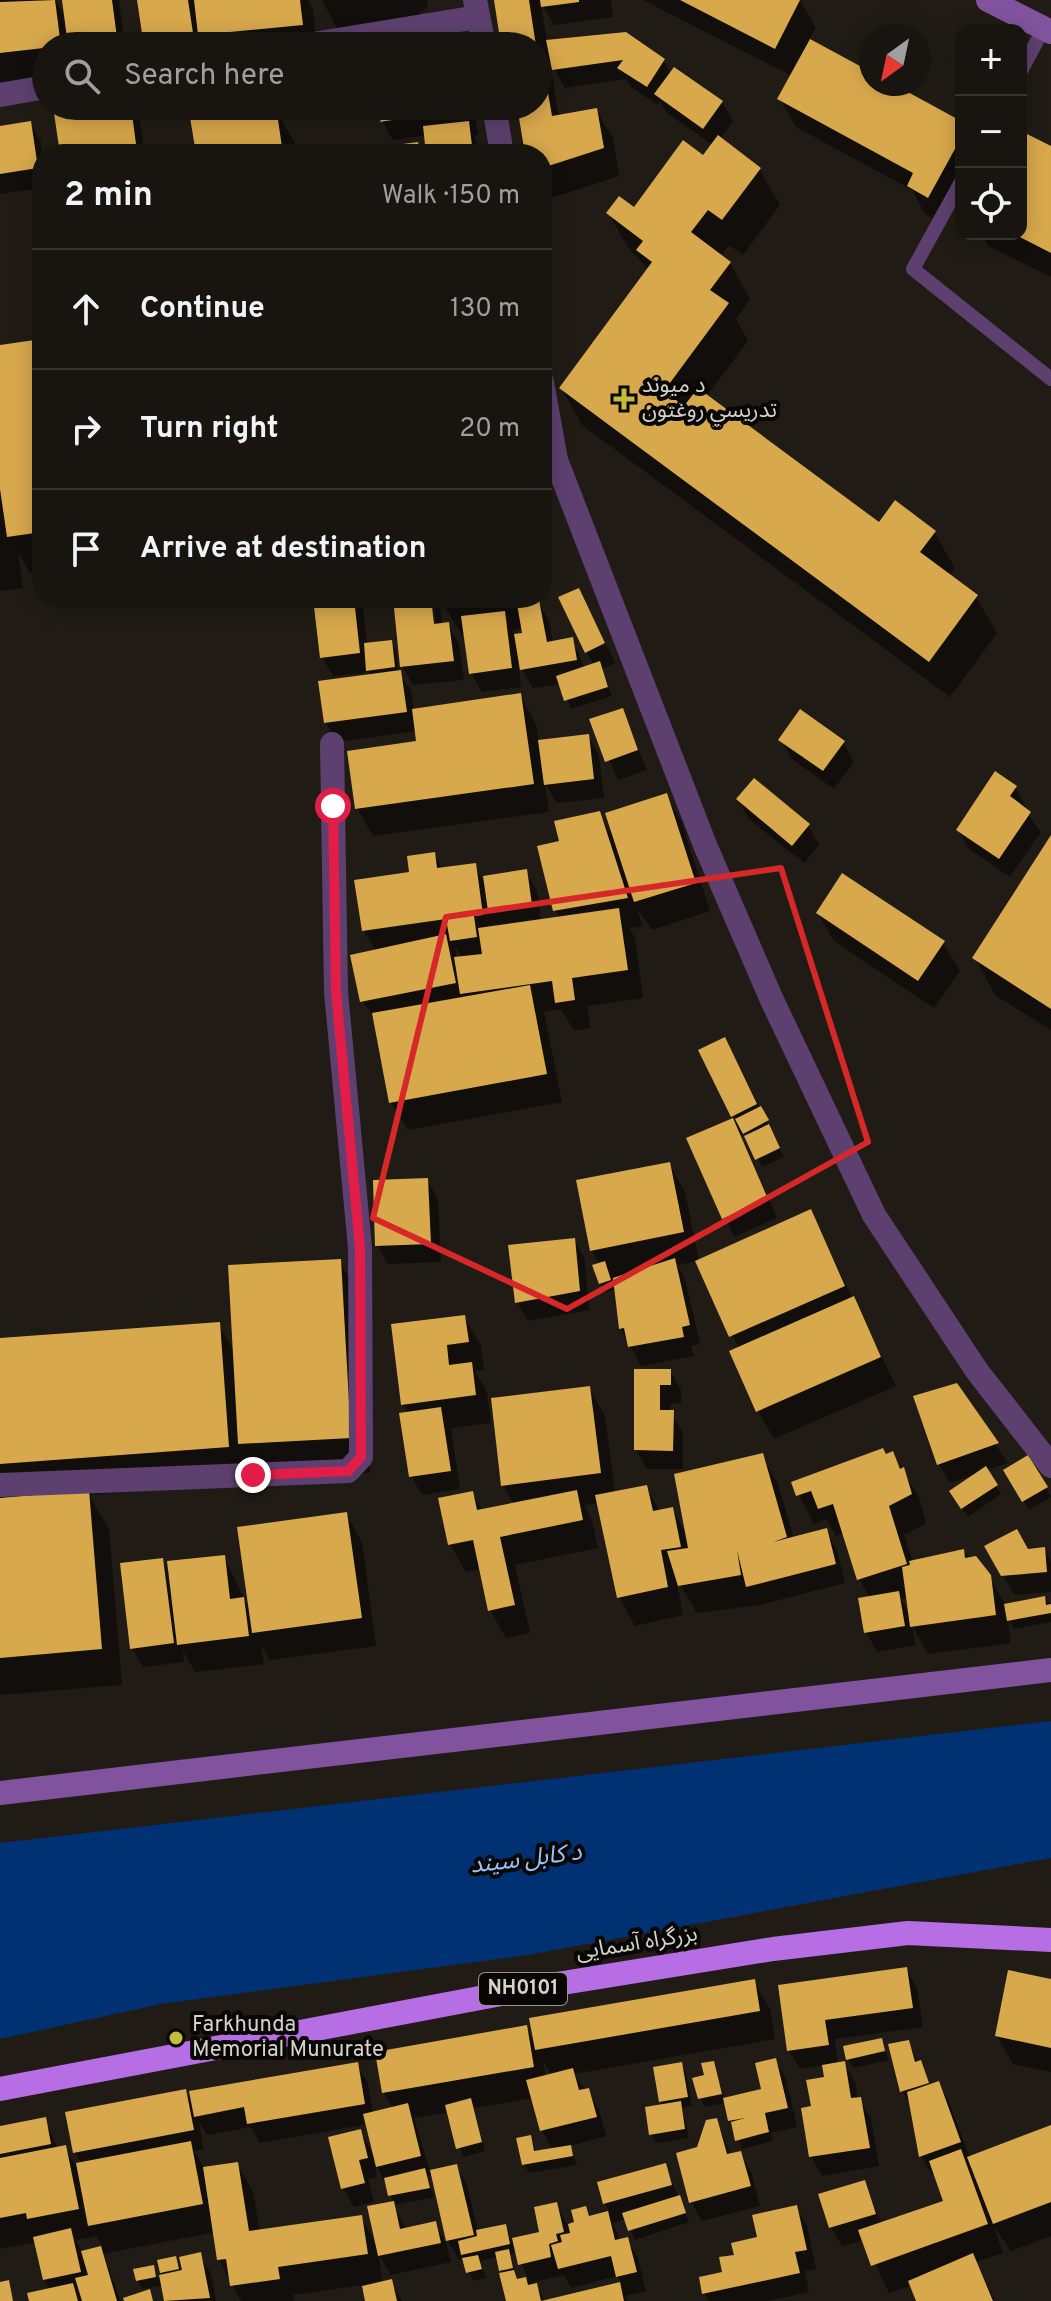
<!DOCTYPE html>
<meta charset="utf-8">
<style>
:root{--surface:#181510;--page:#211e19;--text:#f1f3f6;--muted:#9f9f9f;--line:#363430}
body{margin:0;font-family:Overpass,"Noto Sans Arabic",sans-serif;background:var(--page);color:var(--text)}
.controls{position:absolute;right:24px;top:24px;display:grid;overflow:hidden;border-radius:16px;box-shadow:0 4px 20px #0003}
.controls button{width:72px;height:72px;display:grid;place-items:center;padding:0;border:0;border-bottom:2px solid var(--line);background:var(--surface);color:var(--text);font:40px sans-serif}
.compass{position:absolute;left:859px;top:24px;width:72px;height:72px;border-radius:50%;background:var(--surface);box-shadow:0 4px 20px #0003;rotate:213deg}
.stop{position:absolute;width:24px;height:24px;margin:-18px;border:6px solid #e11d48;border-radius:50%;background:#fff}
.stop.end{background:#e11d48;border-color:#fff;box-shadow:0 2px 8px #0008}
.list{margin:0;padding:0;list-style:none}
h2{display:flex;justify-content:space-between;align-items:center;height:104px;margin:0;padding:0 32px;font-size:34px}
h2 small{font-size:26px;font-weight:400;color:var(--muted)}
.list li{display:grid;grid-template-columns:52px 1fr auto;gap:24px;align-items:center;box-sizing:border-box;height:120px;padding:0 32px;border-top:2px solid var(--line)}
.list b{display:block;font-size:30px;white-space:nowrap}
.list em{font-size:26px;font-style:normal;color:var(--muted)}
.icon{flex:none;width:44px;height:44px;fill:none;stroke:currentColor;stroke-width:2;stroke-linecap:round;stroke-linejoin:round}
.map{position:relative;flex:none;width:1051px;height:2301px;overflow:hidden}
.search{position:absolute;background:var(--surface);box-shadow:0 4px 20px #0003;left:32px;top:32px;width:520px;height:88px;display:flex;align-items:center;gap:20px;box-sizing:border-box;padding:0 28px;border-radius:44px;color:var(--muted);font-size:30px}
.panel{position:absolute;background:var(--surface);box-shadow:0 4px 20px #0003;left:32px;top:144px;width:520px;height:464px;border-radius:32px}
.map>svg:first-child{display:block}
.water{fill:#003172}
.shadow{fill:#0007;fill-rule:evenodd}
.building{fill:#d8a84c}
.lines{fill:none;stroke-linecap:round;stroke-linejoin:round}
.lane{stroke:#5d406f;stroke-width:14}
.street{stroke:#5d406f;stroke-width:24}
.secondary{stroke:#81539e;stroke-width:24}
.highway{stroke:#b76de3;stroke-width:24}
.route{stroke:#e11d48;stroke-width:10}
.marked{fill:none;stroke:#d62828;stroke-width:6;stroke-linejoin:round}
.poi-dot{fill:#c5bc3d;stroke:#080705;stroke-width:3}
.labels{text-anchor:middle;dominant-baseline:central;stroke-width:8;stroke-linejoin:round;paint-order:stroke}
.shield{fill:#080705;stroke:#989591;stroke-width:2}
.shield-label{font-size:20px;font-weight:bold;fill:#d5d2cd}
.poi-label{font-size:22px;fill:#d5d2cd;stroke:#080705;text-anchor:start}
.street-label{font-size:22px;fill:#d5d2cd;stroke:#080705}
.water-label{font-size:24px;font-style:italic;fill:#9bc1fb;stroke:#080705}
</style>
<div class="map">
<svg width="1051" height="2301" viewBox="0 0 1051 2301">
<rect width="100%" height="100%" fill="#201c15"/>
<path class="water" d="M 1051,1721 L 1051,1858 L 528,1955 L 161,2004 L 0,2039 L 0,1843 Z"/>
<g class="shadow">
<path d="M 0,0 L 55,0 L 67,20 L 64,0 L 119,0 L 125,46 L 46,46 L 46,77 L 0,83 Z"/>
<path d="M 139,0 L 308,0 L 313,9 L 317,46 L 149,46 Z"/>
<path d="M 322,0 L 428,0 L 427,8 L 408,22 L 338,30 Z"/>
<path d="M 496,0 L 611,0 L 613,17 L 554,25 L 541,3 L 547,42 L 663,60 L 671,74 L 722,102 L 733,121 L 720,139 L 759,169 L 780,205 L 743,255 L 729,245 L 721,256 L 730,263 L 750,299 L 736,319 L 748,341 L 706,397 L 879,525 L 934,532 L 955,568 L 949,576 L 976,597 L 997,633 L 950,697 L 582,425 L 561,388 L 649,270 L 629,249 L 608,213 L 634,209 L 704,158 L 713,145 L 667,113 L 660,101 L 658,105 L 631,87 L 626,79 L 565,88 L 550,62 L 557,108 L 561,116 L 596,110 L 613,138 L 619,176 L 545,200 L 542,194 L 542,154 L 527,154 L 519,106 L 538,106 L 538,46 L 503,46 Z"/>
<path d="M 643,0 L 800,0 L 816,28 L 809,40 L 871,74 L 871,84 L 889,84 L 961,123 L 961,195 L 945,225 L 925,214 L 912,190 L 796,127 L 780,99 L 792,76 Z"/>
<path d="M 55,106 L 134,106 L 139,115 L 145,154 L 62,154 Z"/>
<path d="M 388,106 L 474,106 L 478,135 L 474,135 L 480,154 L 428,154 L 426,135 L 393,140 L 383,122 Z"/>
<path d="M 274,107 L 295,143 L 297,154 L 198,154 Z"/>
<path d="M 30,123 L 41,142 L 42,188 L 0,194 L 0,128 Z"/>
<path d="M 1021,133 L 1051,149 L 1051,277 L 988,246 L 982,234 L 1021,234 Z"/>
<path d="M 42,341 L 42,571 L 30,573 L 18,552 L 23,588 L 0,591 L 0,347 Z"/>
<path d="M 315,598 L 362,598 L 367,645 L 391,642 L 396,651 L 398,672 L 411,691 L 414,710 L 520,695 L 536,724 L 539,741 L 588,736 L 599,755 L 604,798 L 557,803 L 545,783 L 549,812 L 373,836 L 357,808 L 419,743 L 417,731 L 337,742 L 326,723 L 320,683 L 372,676 L 369,672 L 333,676 L 322,657 Z"/>
<path d="M 395,598 L 429,598 L 433,634 L 437,634 L 433,598 L 439,598 L 442,625 L 448,624 L 459,644 L 464,680 L 413,685 L 402,666 Z"/>
<path d="M 444,598 L 522,598 L 523,605 L 538,602 L 549,621 L 553,643 L 572,639 L 585,668 L 594,665 L 586,652 L 589,609 L 615,663 L 602,669 L 612,696 L 571,709 L 561,684 L 533,688 L 518,662 L 521,687 L 482,692 L 471,673 L 466,635 L 462,635 L 445,607 ZM 523,629 L 524,634 L 515,636 L 514,630 Z"/>
<path d="M 622,710 L 647,770 L 618,780 L 592,721 Z"/>
<path d="M 781,740 L 843,743 L 854,762 L 834,789 L 792,759 Z"/>
<path d="M 1015,787 L 1026,806 L 1024,809 L 1041,832 L 1010,877 L 969,849 L 958,830 Z"/>
<path d="M 666,795 L 682,823 L 710,911 L 652,930 L 636,907 L 643,926 L 629,928 L 635,938 L 643,998 L 587,1006 L 590,1028 L 574,1031 L 561,1009 L 544,1012 L 562,1102 L 408,1130 L 391,1102 L 376,1020 L 362,1001 L 376,951 L 364,931 L 412,874 L 434,854 L 443,870 L 474,865 L 486,886 L 526,872 L 537,891 L 541,921 L 560,919 L 555,910 L 561,842 L 599,813 L 613,838 ZM 455,946 L 462,958 L 457,959 Z"/>
<path d="M 738,800 L 808,826 L 819,845 L 804,863 L 749,819 Z"/>
<path d="M 1051,839 L 1051,1030 L 995,995 L 975,958 Z"/>
<path d="M 818,913 L 943,943 L 960,971 L 934,1008 L 834,941 Z"/>
<path d="M 701,1050 L 735,1058 L 784,1157 L 762,1167 L 745,1134 L 741,1136 L 777,1218 L 734,1237 L 689,1139 L 735,1119 Z"/>
<path d="M 669,1164 L 685,1192 L 699,1261 L 810,1212 L 896,1386 L 774,1439 L 758,1411 L 739,1349 L 697,1261 L 677,1265 L 685,1279 L 700,1344 L 691,1346 L 694,1356 L 641,1366 L 621,1329 L 617,1289 L 606,1292 L 600,1283 L 600,1265 L 591,1250 Z"/>
<path d="M 427,1180 L 438,1199 L 441,1262 L 388,1264 L 377,1245 Z"/>
<path d="M 574,1240 L 585,1259 L 589,1310 L 528,1321 L 517,1302 Z"/>
<path d="M 339,1261 L 360,1297 L 370,1473 L 261,1479 L 246,1455 L 249,1483 L 89,1495 L 109,1529 L 122,1685 L 0,1695 L 0,1340 L 218,1324 L 235,1352 Z"/>
<path d="M 464,1317 L 481,1345 L 484,1370 L 475,1371 L 487,1392 L 491,1423 L 451,1428 L 460,1489 L 422,1495 L 411,1476 L 409,1414 L 403,1404 Z"/>
<path d="M 636,1371 L 670,1371 L 681,1390 L 681,1403 L 670,1404 L 670,1412 L 683,1432 L 683,1469 L 647,1469 L 636,1450 Z"/>
<path d="M 956,1385 L 1008,1463 L 986,1470 L 1001,1494 L 968,1517 L 957,1500 L 976,1474 L 950,1483 L 939,1464 Z"/>
<path d="M 589,1388 L 605,1416 L 615,1493 L 646,1487 L 660,1512 L 672,1509 L 687,1535 L 762,1456 L 778,1484 L 794,1539 L 826,1531 L 837,1550 L 845,1583 L 759,1605 L 697,1613 L 676,1578 L 683,1615 L 635,1626 L 619,1597 L 599,1503 L 584,1505 L 592,1520 L 598,1548 L 515,1565 L 530,1633 L 506,1638 L 490,1610 L 481,1569 L 466,1572 L 450,1544 L 472,1493 L 482,1510 L 514,1504 L 503,1485 Z"/>
<path d="M 892,1454 L 919,1497 L 926,1523 L 904,1535 L 913,1562 L 963,1551 L 989,1576 L 1006,1606 L 1044,1598 L 1051,1606 L 1051,1622 L 1014,1629 L 1008,1619 L 1011,1643 L 928,1654 L 912,1626 L 915,1645 L 877,1652 L 866,1632 L 870,1598 L 859,1579 L 844,1533 L 836,1536 L 826,1519 L 814,1524 L 793,1483 ZM 908,1597 L 910,1615 L 901,1599 Z"/>
<path d="M 1027,1458 L 1051,1497 L 1029,1510 L 1006,1471 Z"/>
<path d="M 346,1514 L 362,1542 L 376,1646 L 270,1660 L 261,1645 L 264,1664 L 195,1672 L 182,1649 L 184,1662 L 143,1667 L 132,1648 L 162,1560 L 170,1574 L 224,1557 L 251,1613 Z"/>
<path d="M 987,1547 L 1044,1549 L 1051,1562 L 1051,1592 L 1014,1595 Z"/>
<path d="M 906,1969 L 917,1988 L 923,2027 L 835,2039 L 838,2064 L 844,2063 L 855,2082 L 858,2099 L 871,2118 L 879,2166 L 822,2176 L 811,2157 L 803,2110 L 813,2108 L 826,2079 L 824,2065 L 800,2069 L 789,2050 L 780,1987 Z"/>
<path d="M 753,1981 L 770,2009 L 775,2039 L 574,2074 L 599,2109 L 606,2136 L 569,2146 L 577,2165 L 529,2173 L 524,2164 L 530,2137 L 537,2153 L 553,2150 L 542,2131 L 533,2098 L 474,2108 L 485,2151 L 463,2157 L 449,2112 L 414,2118 L 430,2172 L 456,2166 L 467,2185 L 478,2232 L 505,2226 L 511,2241 L 542,2234 L 556,2204 L 568,2226 L 577,2224 L 585,2208 L 591,2218 L 610,2213 L 605,2203 L 665,2165 L 689,2222 L 635,2240 L 626,2219 L 613,2223 L 620,2241 L 627,2239 L 638,2258 L 646,2291 L 625,2296 L 628,2301 L 508,2301 L 498,2257 L 480,2261 L 486,2278 L 473,2281 L 464,2258 L 459,2260 L 448,2241 L 433,2175 L 427,2176 L 434,2197 L 394,2205 L 406,2230 L 435,2224 L 446,2243 L 451,2262 L 391,2275 L 378,2253 L 383,2284 L 391,2282 L 402,2301 L 367,2301 L 363,2285 L 293,2295 L 294,2301 L 241,2301 L 219,2259 L 215,2232 L 103,2254 L 121,2301 L 31,2301 L 50,2290 L 44,2280 L 36,2242 L 0,2249 L 0,2128 L 45,2120 L 58,2149 L 65,2148 L 76,2166 L 82,2164 L 75,2153 L 185,2091 L 193,2105 L 356,2064 L 368,2083 L 373,2113 L 393,2108 L 384,2093 L 526,2028 L 535,2044 ZM 543,2062 L 544,2062 L 552,2076 L 546,2077 ZM 199,2122 L 207,2135 L 251,2127 L 260,2143 L 368,2124 L 375,2157 L 360,2132 L 343,2188 L 354,2207 L 374,2202 L 368,2179 L 377,2177 L 374,2159 L 394,2203 L 376,2245 L 361,2217 L 260,2232 L 253,2192 L 237,2164 L 205,2169 L 194,2151 L 203,2149 ZM 96,2236 L 103,2248 L 82,2253 L 76,2240 ZM 517,2252 L 528,2278 L 518,2281 L 510,2254 ZM 564,2275 L 571,2288 L 617,2276 L 622,2284 L 545,2301 L 534,2282 Z"/>
<path d="M 1051,1981 L 1051,2072 L 1013,2064 L 997,2036 Z"/>
<path d="M 881,2041 L 889,2060 L 853,2068 L 848,2059 Z"/>
<path d="M 908,2042 L 930,2086 L 938,2083 L 949,2102 L 970,2158 L 1051,2127 L 1051,2236 L 1011,2251 L 993,2225 L 1003,2253 L 976,2262 L 995,2301 L 919,2301 L 912,2285 L 889,2293 L 864,2240 L 842,2246 L 831,2227 L 864,2183 L 882,2224 L 945,2202 L 935,2174 L 932,2175 L 921,2156 L 910,2099 L 907,2100 L 902,2091 L 890,2046 Z"/>
<path d="M 775,2060 L 786,2079 L 797,2127 L 771,2133 L 773,2141 L 742,2149 L 726,2103 L 705,2107 L 700,2098 L 707,2077 L 713,2063 L 725,2100 L 764,2091 Z"/>
<path d="M 681,2064 L 686,2073 L 692,2106 L 682,2108 L 689,2138 L 656,2143 L 651,2134 L 664,2106 L 661,2102 Z"/>
<path d="M 716,2120 L 731,2155 L 740,2153 L 751,2172 L 760,2206 L 702,2221 L 691,2202 L 698,2149 Z"/>
<path d="M 796,2207 L 807,2226 L 816,2269 L 805,2271 L 809,2292 L 767,2301 L 709,2301 L 704,2293 L 736,2256 Z"/>
<path d="M 200,2255 L 211,2274 L 216,2301 L 166,2301 L 163,2285 L 143,2289 L 137,2280 L 153,2268 L 158,2277 L 164,2276 L 162,2272 L 175,2259 L 184,2274 Z"/>
</g>
<g class="building">
<path d="M 55,0 L 61,46 L 0,53 L 0,2 Z"/>
<path d="M 62,0 L 112,0 L 118,45 L 68,46 Z"/>
<path d="M 137,0 L 188,0 L 193,33 L 143,40 Z"/>
<path d="M 194,0 L 300,0 L 303,25 L 198,35 Z"/>
<path d="M 494,0 L 529,0 L 536,46 L 501,46 Z"/>
<path d="M 540,0 L 579,0 L 579,2 L 541,7 Z"/>
<path d="M 680,0 L 800,0 L 775,49 Z"/>
<path d="M 626,32 L 665,59 L 647,87 L 617,68 L 623,60 L 552,70 L 546,40 Z"/>
<path d="M 810,39 L 871,72 L 871,84 L 893,84 L 961,121 L 961,138 L 928,198 L 907,186 L 913,173 L 777,99 Z"/>
<path d="M 674,67 L 723,101 L 703,129 L 654,94 Z"/>
<path d="M 538,69 L 543,88 L 547,87 L 552,116 L 597,108 L 604,148 L 542,168 L 542,154 L 525,154 L 517,106 L 538,106 Z"/>
<path d="M 53,106 L 131,106 L 136,144 L 60,154 Z"/>
<path d="M 264,106 L 276,106 L 283,154 L 196,154 L 190,117 Z"/>
<path d="M 386,106 L 467,106 L 469,116 L 430,120 L 430,114 L 380,122 Z"/>
<path d="M 31,121 L 38,168 L 0,174 L 0,126 Z"/>
<path d="M 469,121 L 473,154 L 426,154 L 423,126 Z"/>
<path d="M 1021,131 L 1051,146 L 1051,253 L 1014,234 L 1021,234 Z"/>
<path d="M 718,135 L 761,168 L 722,220 L 708,210 L 691,232 L 731,262 L 710,290 L 729,303 L 664,391 L 684,406 L 698,388 L 879,522 L 895,500 L 936,531 L 920,552 L 978,595 L 929,662 L 559,388 L 652,262 L 636,250 L 643,241 L 606,213 L 619,196 L 634,207 L 683,140 L 703,155 Z"/>
<path d="M 418,142 L 420,154 L 377,154 L 380,147 Z"/>
<path d="M 42,339 L 42,532 L 7,537 L 0,489 L 0,345 Z"/>
<path d="M 579,588 L 605,643 L 585,653 L 558,597 Z"/>
<path d="M 313,598 L 354,598 L 360,653 L 320,658 Z"/>
<path d="M 393,598 L 431,598 L 434,624 L 449,622 L 454,661 L 400,667 Z"/>
<path d="M 442,598 L 510,598 L 510,601 L 443,607 Z"/>
<path d="M 539,600 L 547,642 L 573,637 L 577,660 L 520,670 L 514,634 L 522,633 L 517,604 Z"/>
<path d="M 505,611 L 512,668 L 469,674 L 461,616 Z"/>
<path d="M 392,640 L 395,667 L 366,671 L 364,643 Z"/>
<path d="M 600,661 L 608,687 L 564,701 L 556,676 Z"/>
<path d="M 401,670 L 407,712 L 324,723 L 318,681 Z"/>
<path d="M 521,693 L 534,784 L 355,809 L 347,751 L 416,741 L 412,709 Z"/>
<path d="M 623,708 L 638,750 L 605,762 L 589,719 Z"/>
<path d="M 800,709 L 845,741 L 823,771 L 778,740 Z"/>
<path d="M 589,734 L 594,779 L 544,785 L 538,740 Z"/>
<path d="M 995,771 L 1017,786 L 1010,796 L 1031,812 L 999,859 L 956,830 Z"/>
<path d="M 754,778 L 810,824 L 792,846 L 736,799 Z"/>
<path d="M 667,793 L 696,883 L 634,902 L 605,813 Z"/>
<path d="M 600,811 L 628,898 L 553,911 L 537,846 L 559,841 L 554,821 Z"/>
<path d="M 1051,835 L 1051,1009 L 972,958 Z"/>
<path d="M 435,852 L 437,868 L 476,863 L 483,915 L 474,916 L 477,937 L 450,941 L 446,919 L 362,931 L 354,880 L 409,872 L 407,856 Z"/>
<path d="M 527,869 L 532,905 L 488,911 L 483,876 Z"/>
<path d="M 842,873 L 945,941 L 918,981 L 816,913 Z"/>
<path d="M 619,908 L 628,970 L 572,978 L 575,1000 L 555,1003 L 552,981 L 460,994 L 454,957 L 482,954 L 478,928 Z"/>
<path d="M 446,934 L 456,983 L 360,1002 L 350,955 Z"/>
<path d="M 530,985 L 547,1074 L 389,1103 L 372,1013 Z"/>
<path d="M 725,1037 L 757,1104 L 731,1117 L 698,1050 Z"/>
<path d="M 761,1106 L 769,1120 L 743,1134 L 735,1119 Z"/>
<path d="M 733,1118 L 768,1199 L 722,1219 L 686,1138 Z"/>
<path d="M 769,1124 L 780,1148 L 755,1160 L 744,1136 Z"/>
<path d="M 670,1162 L 684,1232 L 590,1251 L 576,1180 Z"/>
<path d="M 428,1178 L 431,1244 L 375,1246 L 373,1180 Z"/>
<path d="M 811,1209 L 845,1286 L 729,1337 L 695,1261 Z"/>
<path d="M 575,1238 L 580,1291 L 515,1303 L 508,1245 Z"/>
<path d="M 675,1258 L 690,1325 L 682,1327 L 684,1337 L 628,1347 L 624,1328 L 619,1329 L 613,1278 Z"/>
<path d="M 341,1259 L 351,1438 L 238,1444 L 228,1265 Z"/>
<path d="M 605,1261 L 611,1280 L 599,1284 L 592,1265 Z"/>
<path d="M 854,1296 L 881,1357 L 756,1412 L 729,1351 Z"/>
<path d="M 465,1315 L 469,1342 L 447,1345 L 449,1365 L 472,1362 L 476,1395 L 401,1405 L 391,1324 Z"/>
<path d="M 220,1322 L 229,1447 L 0,1464 L 0,1338 Z"/>
<path d="M 634,1369 L 671,1369 L 671,1385 L 660,1385 L 660,1410 L 674,1410 L 673,1451 L 634,1450 Z"/>
<path d="M 957,1383 L 999,1443 L 937,1465 L 913,1396 Z"/>
<path d="M 590,1386 L 601,1473 L 501,1486 L 491,1398 Z"/>
<path d="M 441,1407 L 451,1471 L 409,1477 L 399,1413 Z"/>
<path d="M 883,1448 L 886,1454 L 893,1451 L 900,1469 L 904,1467 L 912,1494 L 889,1506 L 907,1564 L 857,1580 L 833,1504 L 818,1509 L 811,1491 L 796,1496 L 791,1482 Z"/>
<path d="M 763,1453 L 787,1537 L 773,1542 L 827,1528 L 836,1564 L 746,1587 L 737,1550 L 741,1575 L 678,1586 L 667,1551 L 688,1548 L 674,1474 Z"/>
<path d="M 1028,1455 L 1048,1487 L 1022,1502 L 1003,1470 Z"/>
<path d="M 986,1466 L 998,1485 L 961,1509 L 949,1491 Z"/>
<path d="M 647,1485 L 653,1511 L 673,1507 L 681,1547 L 661,1550 L 668,1587 L 617,1598 L 595,1495 Z"/>
<path d="M 89,1490 L 102,1649 L 0,1658 L 0,1498 Z"/>
<path d="M 577,1490 L 583,1520 L 500,1537 L 515,1605 L 488,1611 L 473,1540 L 448,1545 L 438,1498 L 473,1491 L 477,1510 Z"/>
<path d="M 347,1512 L 362,1618 L 252,1633 L 237,1527 Z"/>
<path d="M 1017,1529 L 1028,1549 L 1045,1547 L 1047,1572 L 1001,1576 L 984,1546 Z"/>
<path d="M 964,1549 L 965,1558 L 976,1556 L 991,1575 L 996,1615 L 910,1627 L 902,1567 L 910,1565 L 909,1561 Z"/>
<path d="M 225,1555 L 230,1599 L 244,1597 L 249,1636 L 177,1645 L 167,1561 Z"/>
<path d="M 163,1558 L 174,1643 L 130,1649 L 120,1563 Z"/>
<path d="M 899,1591 L 905,1626 L 864,1633 L 858,1598 Z"/>
<path d="M 1045,1596 L 1046,1605 L 1051,1604 L 1051,1613 L 1007,1621 L 1004,1604 Z"/>
<path d="M 907,1967 L 913,2008 L 825,2020 L 829,2045 L 787,2051 L 778,1985 Z"/>
<path d="M 1008,1970 L 1051,1979 L 1051,2048 L 995,2036 Z"/>
<path d="M 755,1979 L 760,2011 L 535,2050 L 529,2018 Z"/>
<path d="M 527,2025 L 534,2067 L 382,2093 L 375,2052 Z"/>
<path d="M 882,2038 L 885,2051 L 846,2060 L 843,2046 Z"/>
<path d="M 909,2040 L 915,2062 L 921,2060 L 929,2083 L 900,2092 L 888,2044 Z"/>
<path d="M 776,2058 L 788,2108 L 765,2113 L 769,2132 L 735,2141 L 731,2122 L 745,2118 L 728,2121 L 723,2098 L 761,2089 L 755,2063 Z"/>
<path d="M 714,2061 L 722,2094 L 698,2099 L 692,2078 L 704,2075 L 701,2063 Z"/>
<path d="M 845,2061 L 851,2098 L 861,2097 L 870,2148 L 809,2157 L 801,2108 L 811,2106 L 806,2080 L 824,2077 L 822,2065 Z"/>
<path d="M 358,2062 L 365,2104 L 247,2124 L 244,2107 L 194,2117 L 189,2091 Z"/>
<path d="M 682,2062 L 688,2097 L 659,2102 L 653,2067 Z"/>
<path d="M 573,2068 L 579,2090 L 589,2088 L 597,2117 L 540,2131 L 526,2080 Z"/>
<path d="M 939,2081 L 961,2142 L 919,2157 L 907,2092 Z"/>
<path d="M 186,2089 L 194,2130 L 73,2153 L 65,2112 Z"/>
<path d="M 471,2098 L 482,2142 L 456,2149 L 445,2105 Z"/>
<path d="M 681,2101 L 685,2129 L 649,2135 L 645,2107 Z"/>
<path d="M 408,2103 L 421,2156 L 376,2167 L 363,2114 Z"/>
<path d="M 46,2117 L 51,2144 L 0,2154 L 0,2126 Z"/>
<path d="M 717,2118 L 727,2154 L 741,2151 L 751,2186 L 689,2203 L 676,2153 L 697,2147 L 706,2120 Z"/>
<path d="M 1051,2125 L 1051,2202 L 993,2224 L 967,2157 Z"/>
<path d="M 361,2129 L 368,2158 L 359,2160 L 365,2183 L 341,2189 L 328,2137 Z"/>
<path d="M 531,2135 L 534,2151 L 571,2145 L 573,2156 L 522,2165 L 516,2138 Z"/>
<path d="M 191,2141 L 203,2204 L 88,2226 L 76,2163 Z"/>
<path d="M 66,2145 L 79,2209 L 27,2219 L 26,2213 L 0,2218 L 0,2158 Z"/>
<path d="M 961,2149 L 988,2224 L 871,2266 L 858,2230 L 943,2201 L 929,2161 Z"/>
<path d="M 238,2162 L 249,2231 L 362,2215 L 368,2254 L 278,2267 L 280,2279 L 230,2286 L 226,2259 L 217,2260 L 203,2167 Z"/>
<path d="M 666,2163 L 672,2185 L 603,2204 L 597,2182 Z"/>
<path d="M 457,2164 L 474,2235 L 446,2241 L 430,2170 Z"/>
<path d="M 425,2168 L 430,2188 L 388,2196 L 384,2178 Z"/>
<path d="M 865,2180 L 876,2214 L 829,2228 L 818,2194 Z"/>
<path d="M 680,2195 L 686,2213 L 628,2231 L 622,2213 Z"/>
<path d="M 394,2201 L 400,2229 L 436,2221 L 441,2243 L 378,2256 L 367,2206 Z"/>
<path d="M 557,2202 L 564,2232 L 556,2234 L 558,2241 L 549,2244 L 551,2257 L 518,2265 L 512,2238 L 539,2232 L 534,2207 Z"/>
<path d="M 797,2205 L 807,2250 L 795,2252 L 800,2273 L 702,2294 L 699,2277 L 722,2272 L 719,2257 L 734,2255 L 731,2243 L 757,2237 L 752,2215 Z"/>
<path d="M 586,2206 L 589,2216 L 608,2211 L 615,2240 L 628,2237 L 637,2272 L 616,2277 L 611,2256 L 558,2269 L 551,2245 L 562,2242 L 560,2235 L 570,2233 L 568,2224 L 574,2222 L 571,2210 Z"/>
<path d="M 506,2224 L 510,2244 L 461,2255 L 458,2241 L 477,2236 L 476,2230 Z"/>
<path d="M 71,2228 L 81,2272 L 43,2280 L 33,2237 Z"/>
<path d="M 101,2246 L 117,2301 L 82,2301 L 75,2278 L 88,2275 L 81,2251 Z"/>
<path d="M 509,2249 L 513,2268 L 499,2271 L 495,2252 Z"/>
<path d="M 201,2252 L 210,2298 L 164,2301 L 159,2275 L 182,2270 L 179,2257 Z"/>
<path d="M 973,2253 L 993,2301 L 916,2301 L 908,2281 Z"/>
<path d="M 478,2255 L 482,2269 L 466,2273 L 462,2258 Z"/>
<path d="M 176,2256 L 179,2269 L 160,2273 L 157,2260 Z"/>
<path d="M 154,2265 L 156,2277 L 136,2281 L 133,2269 Z"/>
<path d="M 514,2270 L 517,2279 L 526,2277 L 528,2285 L 537,2283 L 541,2301 L 620,2282 L 624,2301 L 506,2301 L 499,2273 Z"/>
<path d="M 392,2279 L 397,2301 L 365,2301 L 362,2286 Z"/>
<path d="M 9,2280 L 13,2301 L 0,2301 L 0,2282 Z"/>
<path d="M 73,2283 L 78,2301 L 29,2301 L 27,2293 Z"/>
<path d="M 150,2289 L 153,2301 L 124,2301 L 123,2298 Z"/>
</g>
<g class="lines">
<g class="lane">
<path d="M 1021,71 L 1044,28"/>
<path d="M 961,182 L 913,269 L 1051,379"/>
</g>
<g class="street">
<path d="M 475,0 L 484,46"/>
<path d="M 301,46 L 478,17"/>
<path d="M 0,95 L 46,87"/>
<path d="M 494,106 L 502,154"/>
<path d="M 542,382 L 556,460 L 705,845 L 771,998 L 874,1215 L 977,1371 L 1051,1466"/>
<path d="M 0,1485 L 348,1471 L 361,1457 L 360,1248 L 336,992 L 332,744"/>
</g>
<g class="secondary">
<path d="M 988,0 L 1051,32"/>
<path d="M 0,1793 L 1051,1670"/>
</g>
<path class="highway" d="M 0,2089 L 532,1988 L 773,1949 L 908,1933 L 1051,1940"/>
</g>
<g class="lines">
<path class="route" d="M 253,1475 L 348,1471 L 361,1457 L 360,1248 L 336,992 L 333,806"/>
</g>
<path class="marked" d="M 781,868 L 868,1142 L 567,1309 L 373,1218 L 446,917 Z"/>
<g class="poi-dot">
<path d="M620 387h8v8h8v8h-8v8h-8v-8h-8v-8h8z"/>
<circle cx="176" cy="2038" r="8"/>
</g>
<g class="labels">
<rect class="shield" x="479" y="1973" width="88" height="32" rx="6"/>
<g class="shield-label">
<text x="523" y="1989">NH0101</text>
</g>
<g class="poi-label">
<text x="642" y="386">د میوند<tspan x="642" dy="25">تدریسي روغتون</tspan></text>
<text x="192" y="2025">Farkhunda<tspan x="192" dy="25">Memorial Munurate</tspan></text>
</g>
<g class="street-label">
<text transform="translate(637 1944) rotate(-9)">بزرگراه آسمایی</text>
</g>
<g class="water-label">
<text transform="translate(526 1860) rotate(-7)">د کابل سيند</text>
</g>
</g>
</svg>
<div class="controls">
<button>+</button>
<button>−</button>
<button><svg class="icon" aria-label="locate" viewBox="0 0 24 24"><circle cx="12" cy="12" r="6"/><path d="M12 2v4M12 18v4M2 12h4M18 12h4"/></svg></button>
</div>
<svg class="compass" viewBox="-18 -18 36 36"><path d="M0-13l5 13h-10z" fill="#e53935"/><path d="M0 13l5-13h-10z" fill="#9f9f9f"/></svg>
<div class="stop" style="left:333px;top:806px"></div>
<div class="stop end" style="left:253px;top:1475px"></div>
<div class="search"><svg class="icon" aria-label="search" viewBox="0 0 24 24"><circle cx="10" cy="10" r="6"/><path d="M15 15l6 6"/></svg>Search here</div>
<section class="panel">
<h2>2 min<small>Walk · 150 m</small></h2>
<ul class="list">
<li><svg class="icon" aria-label="ahead" viewBox="0 0 24 24"><path d="M12 20V5M6 11l6-6 6 6"/></svg><div><b>Continue</b></div><em>130 m</em></li>
<li><svg class="icon" aria-label="right" viewBox="0 0 24 24"><path d="M7 20v-9h11M14 6l5 5-5 5"/></svg><div><b>Turn right</b></div><em>20 m</em></li>
<li><svg class="icon" aria-label="arrive" viewBox="0 0 24 24"><path d="M6 21V4h12l-3 4 3 4H6"/></svg><div><b>Arrive at destination</b></div></li>
</ul>
</section>
</div>
